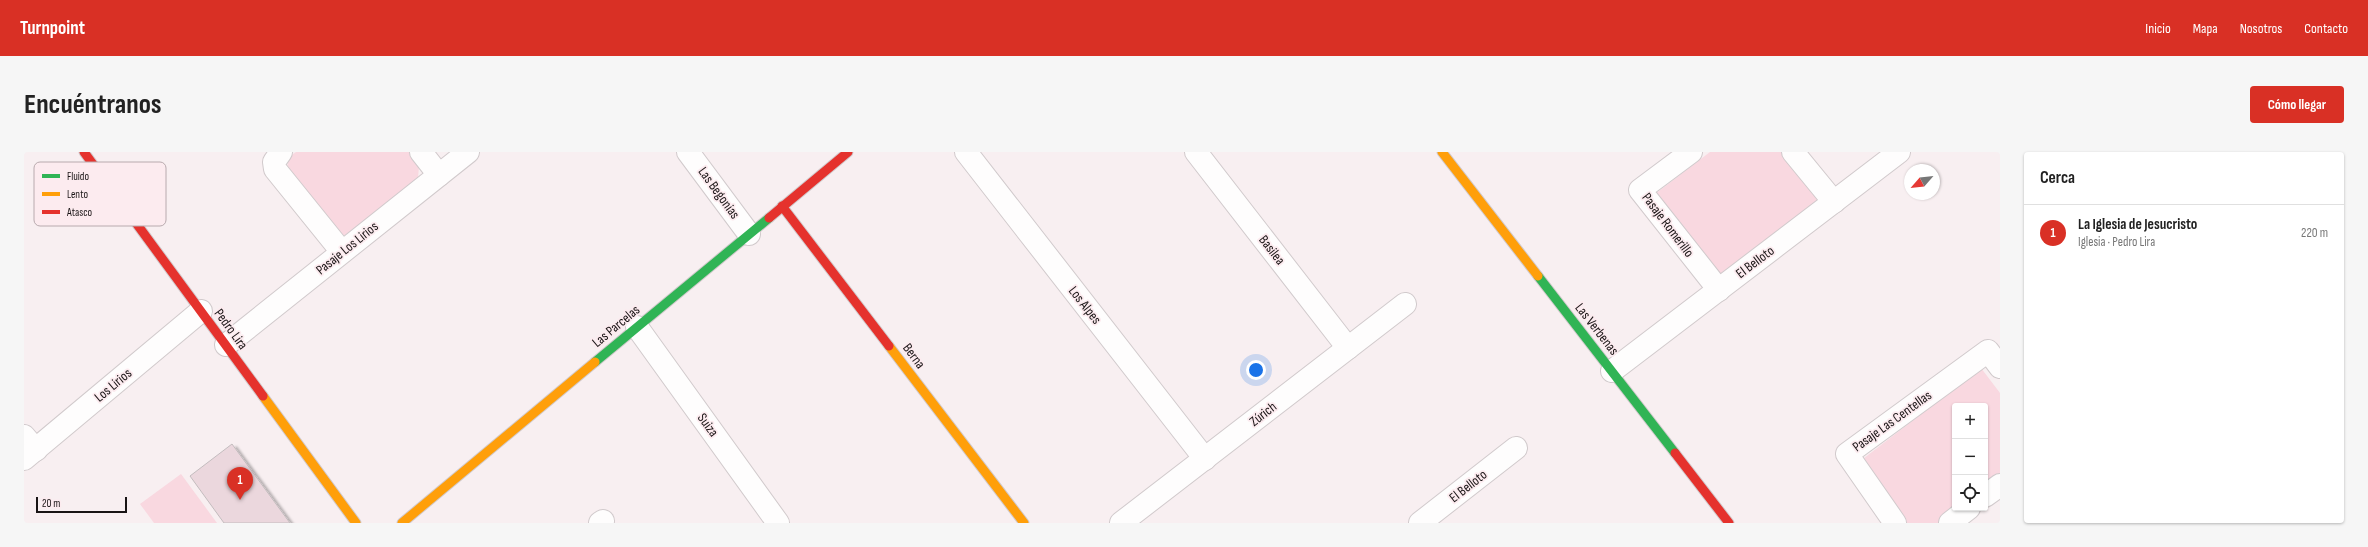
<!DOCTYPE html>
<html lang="es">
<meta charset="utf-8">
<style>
:root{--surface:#fff;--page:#f6f6f6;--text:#222;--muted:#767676;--line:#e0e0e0;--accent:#d93025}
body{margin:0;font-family:"Sofia Sans Condensed",sans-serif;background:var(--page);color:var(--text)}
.controls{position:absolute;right:12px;bottom:12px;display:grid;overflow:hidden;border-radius:4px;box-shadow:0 1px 3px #0004}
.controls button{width:36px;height:36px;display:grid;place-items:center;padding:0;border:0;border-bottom:1px solid var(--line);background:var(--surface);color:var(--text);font:20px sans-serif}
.compass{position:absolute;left:1880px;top:12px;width:36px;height:36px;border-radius:50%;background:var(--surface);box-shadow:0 1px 3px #0004;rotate:242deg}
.scale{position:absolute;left:12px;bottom:10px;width:91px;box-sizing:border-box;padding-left:4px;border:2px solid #191415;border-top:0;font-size:11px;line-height:14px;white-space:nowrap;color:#191415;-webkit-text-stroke:3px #fcebef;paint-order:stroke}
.you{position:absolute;left:1232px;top:218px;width:14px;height:14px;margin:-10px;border:3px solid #fff;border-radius:50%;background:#1a73e8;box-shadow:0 0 0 6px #1a73e833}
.badge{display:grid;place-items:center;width:26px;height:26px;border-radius:50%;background:var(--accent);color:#fff;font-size:13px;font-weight:700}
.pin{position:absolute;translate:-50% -33px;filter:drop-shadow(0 1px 2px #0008)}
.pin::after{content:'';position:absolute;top:21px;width:14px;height:12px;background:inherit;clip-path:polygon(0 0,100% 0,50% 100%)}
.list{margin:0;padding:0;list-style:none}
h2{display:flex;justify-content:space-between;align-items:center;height:52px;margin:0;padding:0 16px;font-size:17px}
h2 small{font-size:13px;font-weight:400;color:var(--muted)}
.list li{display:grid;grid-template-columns:26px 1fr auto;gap:12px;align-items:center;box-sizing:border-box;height:56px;padding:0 16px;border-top:1px solid var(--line)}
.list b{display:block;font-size:15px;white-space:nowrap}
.list p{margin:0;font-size:13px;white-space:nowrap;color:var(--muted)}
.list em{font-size:13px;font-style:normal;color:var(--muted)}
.icon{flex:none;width:22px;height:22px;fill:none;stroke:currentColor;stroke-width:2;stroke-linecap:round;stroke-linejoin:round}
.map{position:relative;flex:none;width:1976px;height:371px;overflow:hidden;border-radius:4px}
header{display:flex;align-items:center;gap:24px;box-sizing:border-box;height:56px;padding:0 20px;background:var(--accent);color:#fff}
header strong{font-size:19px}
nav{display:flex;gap:22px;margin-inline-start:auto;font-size:14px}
.intro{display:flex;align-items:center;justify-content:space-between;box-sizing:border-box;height:96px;padding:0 24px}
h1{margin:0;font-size:28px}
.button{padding:10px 18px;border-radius:4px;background:var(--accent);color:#fff;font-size:14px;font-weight:700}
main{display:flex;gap:24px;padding:0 24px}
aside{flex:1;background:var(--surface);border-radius:4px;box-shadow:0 1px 3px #0004}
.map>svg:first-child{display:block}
.green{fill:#f9d8e0}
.building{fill:#ebd7dd;stroke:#c3bcbe;filter:url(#shadow)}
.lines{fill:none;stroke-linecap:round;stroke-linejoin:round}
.street-casing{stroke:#d1cacc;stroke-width:24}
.fast-casing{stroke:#d1cacc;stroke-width:11}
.slow-casing{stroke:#d1cacc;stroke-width:11}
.jam-casing{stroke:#d1cacc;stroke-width:11}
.street{stroke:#fefdfd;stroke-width:22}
.fast{stroke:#30b455;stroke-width:9}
.slow{stroke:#ff9f0a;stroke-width:9}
.jam{stroke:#e5322d;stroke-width:9}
.labels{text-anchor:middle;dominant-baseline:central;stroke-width:3.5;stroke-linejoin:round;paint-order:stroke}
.street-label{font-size:14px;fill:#191415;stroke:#fcebef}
.key{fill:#fcebef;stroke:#b8aaae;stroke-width:1}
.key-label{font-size:11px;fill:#191415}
</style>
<header>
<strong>Turnpoint</strong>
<nav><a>Inicio</a><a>Mapa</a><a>Nosotros</a><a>Contacto</a></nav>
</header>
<div class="intro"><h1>Encuéntranos</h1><a class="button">Cómo llegar</a></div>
<main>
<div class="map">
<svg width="1976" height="371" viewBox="0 0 1976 371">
<defs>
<filter id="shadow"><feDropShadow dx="4.5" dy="2.5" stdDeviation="1" flood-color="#0004"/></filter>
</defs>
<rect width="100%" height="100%" fill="#f8eff1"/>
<g class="green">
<path d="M 272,0 L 385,0 L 395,14 L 394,26 L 322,83 L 311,83 L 262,22 L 265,5 Z"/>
<path d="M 1686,0 L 1757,0 L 1795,50 L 1694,125 L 1631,42 Z"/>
<path d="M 1957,216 L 1976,241 L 1976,329 L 1961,340 L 1961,254 L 1931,254 L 1931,356 L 1921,371 L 1882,371 L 1835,310 Z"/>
<path d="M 157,322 L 193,371 L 130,371 L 116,352 Z"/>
</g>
<path class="building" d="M 208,292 L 266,371 L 200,371 L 166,324 Z"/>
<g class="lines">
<g class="street-casing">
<g id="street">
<path d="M 257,0 L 250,10 L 251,17 L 318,100"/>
<path d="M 397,0 L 415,23"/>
<path d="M 664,0 L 725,82"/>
<path d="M 942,0 L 1181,307"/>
<path d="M 1172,0 L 1324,196"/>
<path d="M 1667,0 L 1616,38 L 1695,138"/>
<path d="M 1769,0 L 1810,50"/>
<path d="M 613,175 L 754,371"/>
<path d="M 202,193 L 444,0"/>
<path d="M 1588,219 L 1875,0"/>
<path d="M 0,284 L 12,298"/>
<path d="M 0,307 L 177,159"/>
<path d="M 1961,344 L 1976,333"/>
<path d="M 576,371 L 579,369"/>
<path d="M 1097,371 L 1381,152"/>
<path d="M 1396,371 L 1492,296"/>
<path d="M 1871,371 L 1823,302 L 1964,199 L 1976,215"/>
<path d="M 1926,371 L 1945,356"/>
</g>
</g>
<g class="fast-casing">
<g id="fast">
<path d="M 1514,124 L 1651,301"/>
<path d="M 571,210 L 745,66"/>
</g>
</g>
<g class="slow-casing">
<g id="slow">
<path d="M 1418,0 L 1514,124"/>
<path d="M 865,194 L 1000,371"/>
<path d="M 239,244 L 332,371"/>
<path d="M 378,371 L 571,210"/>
</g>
</g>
<g class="jam-casing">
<g id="jam">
<path d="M 60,0 L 239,244"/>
<path d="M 758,54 L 865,194"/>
<path d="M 745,66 L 824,0"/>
<path d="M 1651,301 L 1705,371"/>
</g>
</g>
<use href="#street" class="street"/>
<use href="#fast" class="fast"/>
<use href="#slow" class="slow"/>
<use href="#jam" class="jam"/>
</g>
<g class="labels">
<g class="street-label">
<text transform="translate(695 41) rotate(54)">Las Begonias</text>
<text transform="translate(1644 73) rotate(53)">Pasaje Romerillo</text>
<text transform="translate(323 96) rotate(-39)">Pasaje Los Lirios</text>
<text transform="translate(1248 98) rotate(52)">Basilea</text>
<text transform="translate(1731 110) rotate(-37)">El Belloto</text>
<text transform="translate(1061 153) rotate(52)">Los Alpes</text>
<text transform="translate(592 174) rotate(-40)">Las Parcelas</text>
<text transform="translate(207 177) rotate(54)">Pedro Lira</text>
<text transform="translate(1573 177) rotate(52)">Las Verbenas</text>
<text transform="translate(890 204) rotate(53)">Berna</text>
<text transform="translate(89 233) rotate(-40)">Los Lirios</text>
<text transform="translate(1239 262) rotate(-38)">Zúrich</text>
<text transform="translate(1868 269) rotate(-36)">Pasaje Las Centellas</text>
<text transform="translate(684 273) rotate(54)">Suiza</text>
<text transform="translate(1444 334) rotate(-38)">El Belloto</text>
</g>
</g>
<rect x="10" y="10" width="132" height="64" rx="6" class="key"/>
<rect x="18" y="22" width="18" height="4" fill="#30b455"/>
<rect x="18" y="40" width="18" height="4" fill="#ff9f0a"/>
<rect x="18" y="58" width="18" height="4" fill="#e5322d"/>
<g class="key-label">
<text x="43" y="28">Fluido</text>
<text x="43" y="46">Lento</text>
<text x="43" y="64">Atasco</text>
</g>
</svg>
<div class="controls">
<button>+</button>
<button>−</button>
<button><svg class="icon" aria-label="locate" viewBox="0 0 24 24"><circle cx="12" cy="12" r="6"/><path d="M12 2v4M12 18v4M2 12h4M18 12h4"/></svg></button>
</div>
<svg class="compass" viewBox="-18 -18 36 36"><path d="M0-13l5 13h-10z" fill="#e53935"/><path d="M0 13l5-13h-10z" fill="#767676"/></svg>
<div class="scale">20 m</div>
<div class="you"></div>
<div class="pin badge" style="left:216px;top:348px">1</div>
</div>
<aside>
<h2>Cerca<small></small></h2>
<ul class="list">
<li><span class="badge">1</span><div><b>La Iglesia de Jesucristo</b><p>Iglesia · Pedro Lira</p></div><em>220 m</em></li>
</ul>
</aside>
</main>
